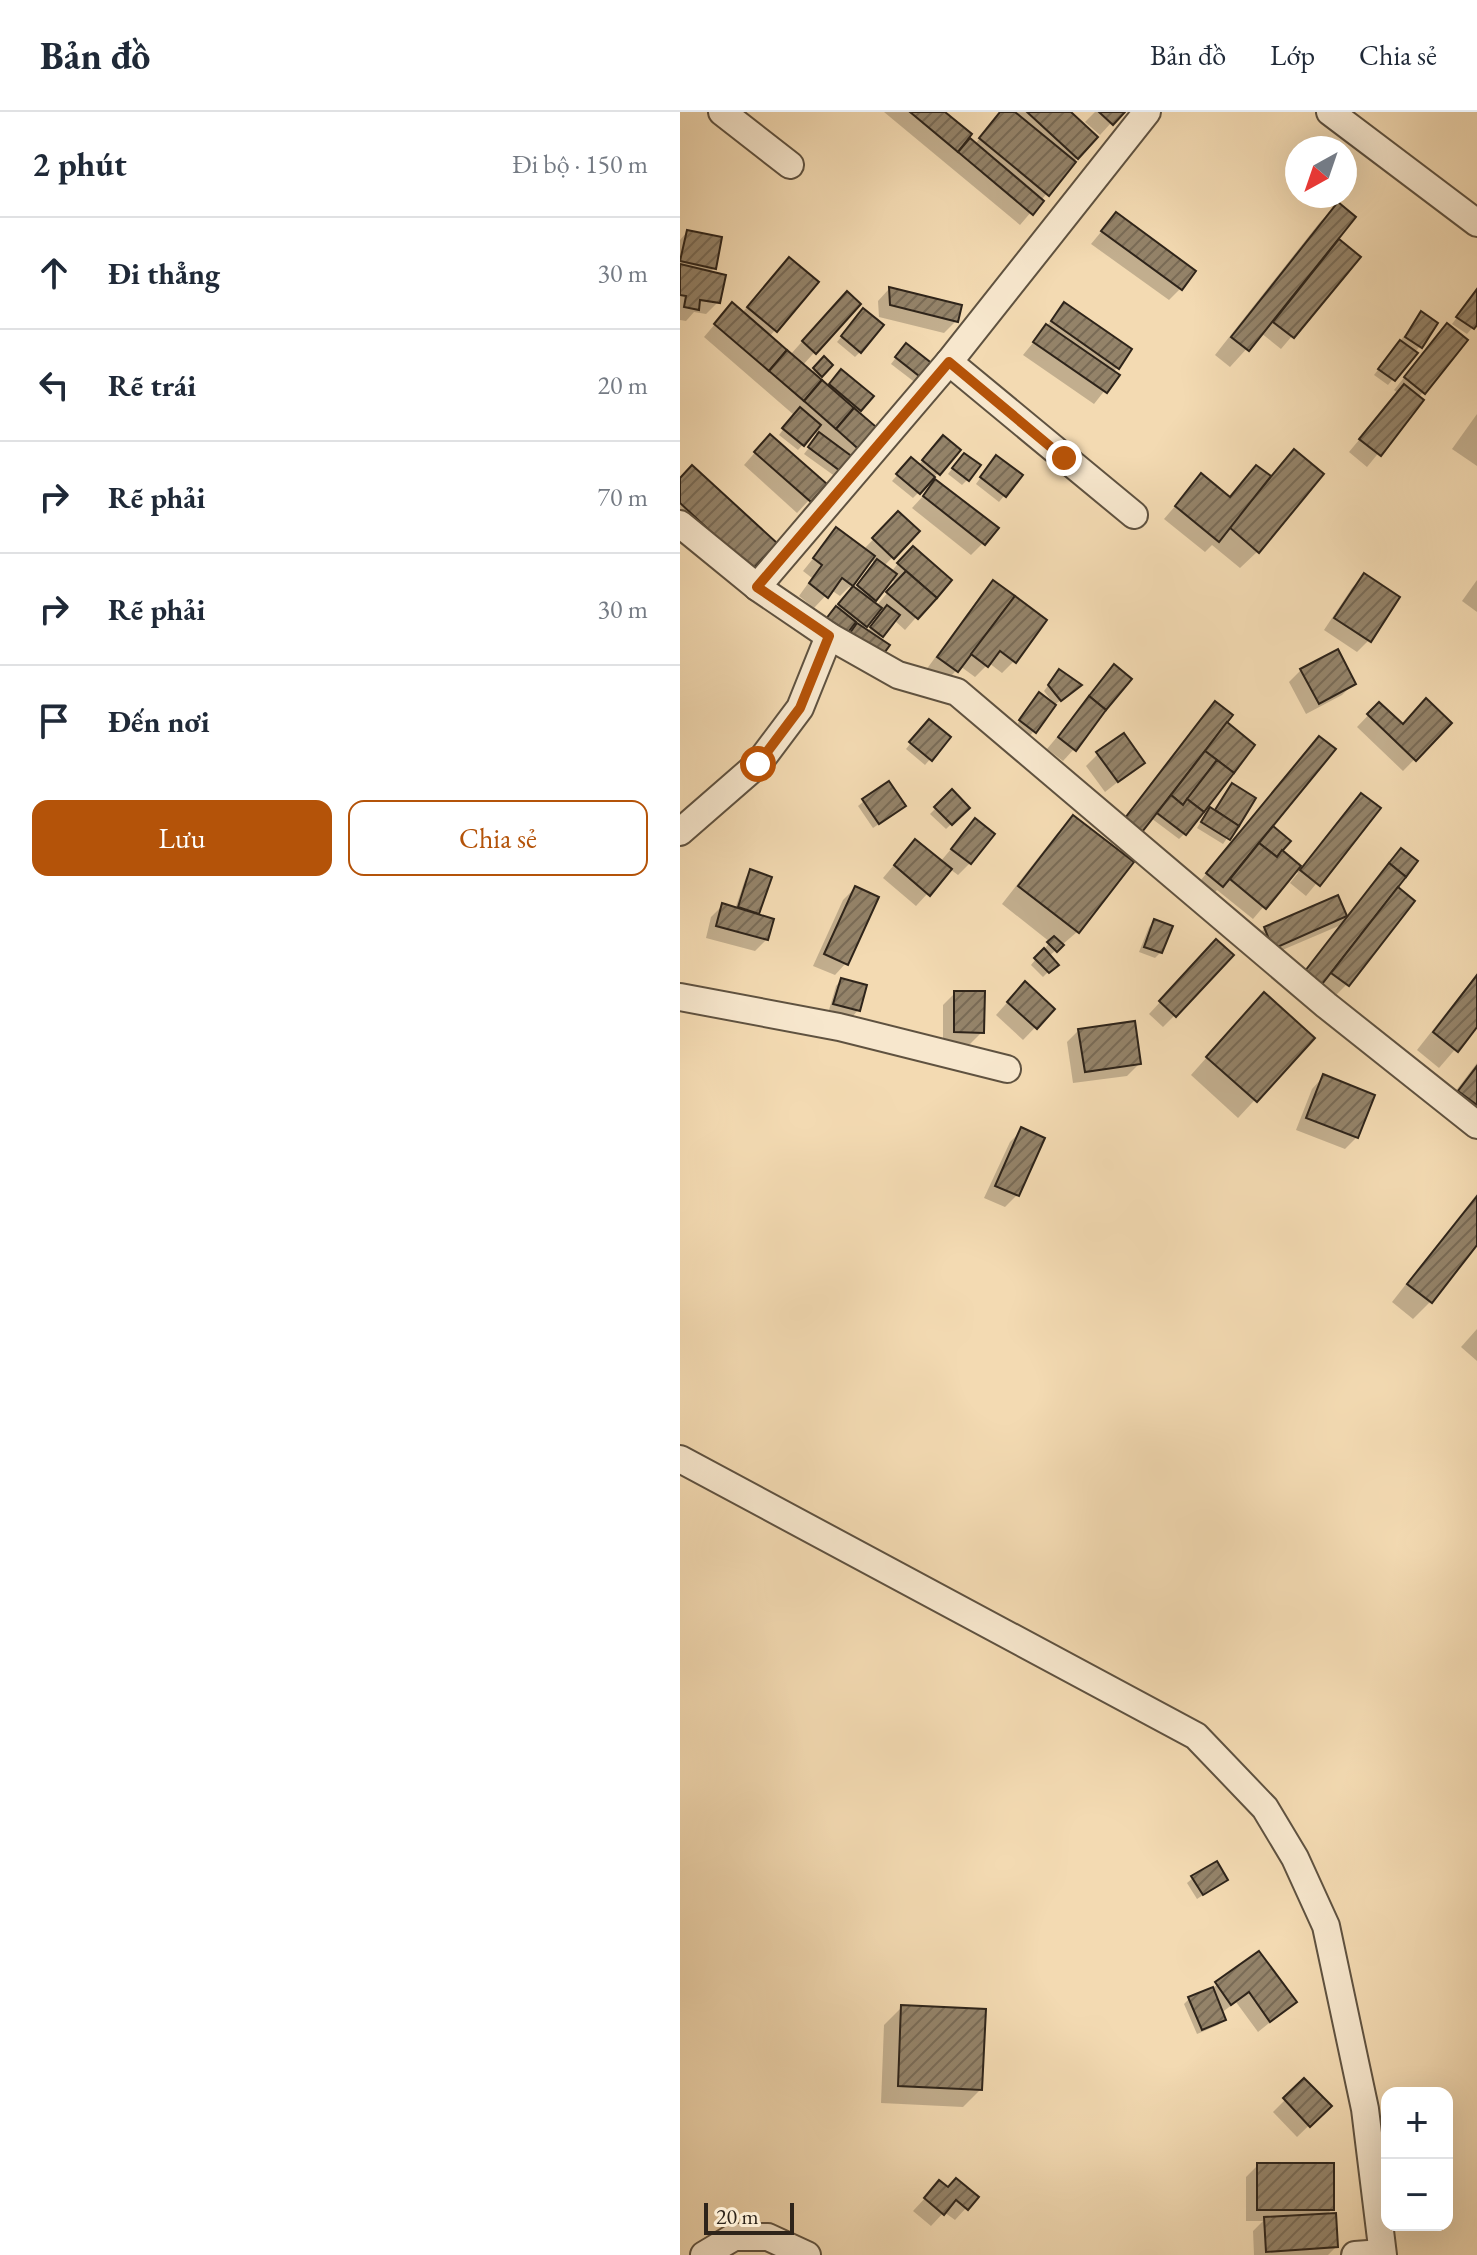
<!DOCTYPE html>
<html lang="vi">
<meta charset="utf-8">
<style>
:root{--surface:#fff;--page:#f2f2f3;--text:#1f2937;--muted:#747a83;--line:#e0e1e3;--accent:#b45309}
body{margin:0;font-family:"EB Garamond",serif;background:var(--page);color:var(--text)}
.controls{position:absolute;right:24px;bottom:24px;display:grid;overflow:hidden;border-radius:16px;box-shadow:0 8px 32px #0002}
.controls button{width:72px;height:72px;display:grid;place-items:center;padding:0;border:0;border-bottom:2px solid var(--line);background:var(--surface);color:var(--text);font:40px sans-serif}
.compass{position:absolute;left:605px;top:24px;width:72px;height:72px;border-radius:50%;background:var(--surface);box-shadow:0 8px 32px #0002;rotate:220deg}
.scale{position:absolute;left:24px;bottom:20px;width:90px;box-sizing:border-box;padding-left:8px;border:4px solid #2e241a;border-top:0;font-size:22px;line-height:28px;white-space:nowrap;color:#2e241a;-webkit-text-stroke:6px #f7e7cd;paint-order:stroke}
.stop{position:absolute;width:24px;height:24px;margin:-18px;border:6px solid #b45309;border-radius:50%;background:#fff}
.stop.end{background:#b45309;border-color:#fff;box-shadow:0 2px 8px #0008}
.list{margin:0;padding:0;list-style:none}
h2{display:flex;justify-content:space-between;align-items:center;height:104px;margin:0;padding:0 32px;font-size:34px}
h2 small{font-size:26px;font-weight:400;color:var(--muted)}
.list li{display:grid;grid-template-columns:52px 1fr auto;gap:24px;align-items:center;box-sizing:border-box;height:112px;padding:0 32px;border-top:2px solid var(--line)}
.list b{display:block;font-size:30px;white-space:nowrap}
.list em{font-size:26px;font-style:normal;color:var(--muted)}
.actions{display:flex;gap:16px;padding:24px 32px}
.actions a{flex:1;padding:18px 0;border:2px solid var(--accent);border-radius:16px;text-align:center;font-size:28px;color:var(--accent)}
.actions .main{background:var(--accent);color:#fff}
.icon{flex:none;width:44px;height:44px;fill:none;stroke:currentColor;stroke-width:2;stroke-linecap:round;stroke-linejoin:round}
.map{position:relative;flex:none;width:797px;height:2143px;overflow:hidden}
header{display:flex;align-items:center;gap:48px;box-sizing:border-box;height:112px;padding:0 40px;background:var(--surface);border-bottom:2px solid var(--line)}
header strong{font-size:38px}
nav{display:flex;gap:44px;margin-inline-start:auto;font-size:28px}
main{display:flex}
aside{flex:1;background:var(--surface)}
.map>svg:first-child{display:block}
.shadow{fill:#0003;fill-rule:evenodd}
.building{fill:url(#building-hatch);stroke:#2e241a;stroke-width:2}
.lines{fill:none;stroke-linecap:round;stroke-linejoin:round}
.street-casing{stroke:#5f5240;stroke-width:30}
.street{stroke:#f7e7cd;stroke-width:26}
.route{stroke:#b45309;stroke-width:10}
</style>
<header>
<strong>Bản đồ</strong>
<nav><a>Bản đồ</a><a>Lớp</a><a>Chia sẻ</a></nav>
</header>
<main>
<aside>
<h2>2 phút<small>Đi bộ · 150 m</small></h2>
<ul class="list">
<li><svg class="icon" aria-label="ahead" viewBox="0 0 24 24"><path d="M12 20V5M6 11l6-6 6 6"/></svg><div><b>Đi thẳng</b></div><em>30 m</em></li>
<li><svg class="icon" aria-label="left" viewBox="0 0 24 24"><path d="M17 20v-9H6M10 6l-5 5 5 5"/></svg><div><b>Rẽ trái</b></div><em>20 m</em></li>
<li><svg class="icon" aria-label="right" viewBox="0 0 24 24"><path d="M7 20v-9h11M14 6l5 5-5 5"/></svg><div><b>Rẽ phải</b></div><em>70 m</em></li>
<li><svg class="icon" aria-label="right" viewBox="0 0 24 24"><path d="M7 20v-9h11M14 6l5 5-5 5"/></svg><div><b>Rẽ phải</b></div><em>30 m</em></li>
<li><svg class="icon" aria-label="arrive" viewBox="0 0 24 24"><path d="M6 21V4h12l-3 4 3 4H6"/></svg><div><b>Đến nơi</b></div></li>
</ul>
<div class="actions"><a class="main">Lưu</a><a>Chia sẻ</a></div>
</aside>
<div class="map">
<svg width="797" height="2143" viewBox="0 0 797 2143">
<defs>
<pattern id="building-hatch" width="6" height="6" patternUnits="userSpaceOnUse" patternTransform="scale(2)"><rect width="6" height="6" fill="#948369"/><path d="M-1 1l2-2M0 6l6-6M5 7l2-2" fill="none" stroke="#796b56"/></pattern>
</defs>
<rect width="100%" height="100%" fill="#f3dab2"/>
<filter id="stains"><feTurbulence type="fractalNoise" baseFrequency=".0025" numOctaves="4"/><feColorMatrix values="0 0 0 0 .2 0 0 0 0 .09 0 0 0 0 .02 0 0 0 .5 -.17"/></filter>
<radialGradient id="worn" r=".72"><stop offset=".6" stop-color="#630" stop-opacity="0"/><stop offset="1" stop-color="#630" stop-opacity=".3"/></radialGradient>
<g class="shadow">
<path d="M 204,0 L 262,0 L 295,32 L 322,0 L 388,0 L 415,25 L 340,113 Z"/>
<path d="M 415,0 L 441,0 L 420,23 L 405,10 Z"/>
<path d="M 658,93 L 656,128 L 678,146 L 601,237 L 581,221 L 550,255 L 535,243 L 640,110 Z"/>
<path d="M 436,102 L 501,176 L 489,188 L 411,132 Z"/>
<path d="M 7,120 L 34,156 L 29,161 L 38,190 L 26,202 L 14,200 L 6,209 L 0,208 L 0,128 Z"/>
<path d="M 97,159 L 136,170 L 89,225 L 110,243 L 155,193 L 178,192 L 122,254 L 131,261 L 144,247 L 151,253 L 138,267 L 147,275 L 156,265 L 191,284 L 177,301 L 200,321 L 156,365 L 124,342 L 138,324 L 134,320 L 118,338 L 99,323 L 114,303 L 24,225 L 41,205 L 62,201 Z"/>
<path d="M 209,177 L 276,209 L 264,221 L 199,205 L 198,189 Z"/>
<path d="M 797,179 L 797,210 L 787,222 L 772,212 Z"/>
<path d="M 384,193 L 438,255 L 432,261 L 437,263 L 414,292 L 343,243 Z"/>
<path d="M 741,202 L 740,234 L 708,273 L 694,263 Z"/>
<path d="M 178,205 L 180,240 L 175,245 L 157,230 Z"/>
<path d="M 756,226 L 743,280 L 738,286 L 742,288 L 687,355 L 669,340 L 718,281 L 714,278 Z"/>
<path d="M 221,239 L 256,258 L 241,275 L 211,252 Z"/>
<path d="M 797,302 L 797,354 L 772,337 Z"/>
<path d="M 257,331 L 258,361 L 233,386 L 212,369 L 231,348 L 238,354 Z"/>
<path d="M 78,337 L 144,372 L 117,401 L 64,353 Z"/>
<path d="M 614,340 L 578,439 L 560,456 L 532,433 L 525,440 L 484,407 L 521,364 L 549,387 L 590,366 Z"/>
<path d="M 278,349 L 287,368 L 282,373 L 268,362 Z"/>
<path d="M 311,351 L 340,364 L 319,390 L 296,372 Z"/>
<path d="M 0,368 L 71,456 L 53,474 L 0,424 Z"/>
<path d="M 256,370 L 303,431 L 291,443 L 232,396 Z"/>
<path d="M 218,402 L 237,420 L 204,454 L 211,460 L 221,448 L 269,468 L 225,518 L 214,508 L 198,527 L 171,512 L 138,519 L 171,476 L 169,475 L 160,484 L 151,478 L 134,496 L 119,484 L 132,466 L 123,459 L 156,418 L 183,438 ZM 190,447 L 195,452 L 174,478 L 170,474 ZM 210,467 L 216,471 L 196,494 L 191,491 ZM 199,496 L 203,499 L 187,520 L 183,517 Z"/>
<path d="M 684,464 L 689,528 L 677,540 L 644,518 L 672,476 Z"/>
<path d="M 797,468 L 797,500 L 782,489 Z"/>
<path d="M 313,471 L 334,549 L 322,561 L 309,551 L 295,565 L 280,554 L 265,571 L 246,558 L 301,483 Z"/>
<path d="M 621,558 L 674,571 L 662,583 L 626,602 L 609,570 Z"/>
<path d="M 379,559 L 394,578 L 373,594 L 349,625 L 335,615 L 354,589 L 374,592 L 364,579 Z"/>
<path d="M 407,589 L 394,637 L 383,649 L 367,637 Z"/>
<path d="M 535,592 L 544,611 L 523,698 L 504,722 L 499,727 L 471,706 L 435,719 Z"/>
<path d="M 699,592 L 722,614 L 770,611 L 723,659 L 677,615 Z"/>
<path d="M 244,615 L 269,625 L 245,653 L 226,637 Z"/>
<path d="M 628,638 L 590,714 L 608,729 L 600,739 L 621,757 L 698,697 L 626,784 L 610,771 L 618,761 L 615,758 L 573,807 L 537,778 L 530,786 L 516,774 Z"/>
<path d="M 418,642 L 462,651 L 425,680 L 406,654 Z"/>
<path d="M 553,673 L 574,687 L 543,732 L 517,716 L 525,703 L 534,700 Z"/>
<path d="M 272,680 L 288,696 L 266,717 L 250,702 Z"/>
<path d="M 184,689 L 218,699 L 193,716 L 178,694 Z"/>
<path d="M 393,706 L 451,751 L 397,820 L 369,844 L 376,852 L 363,865 L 351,853 L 370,830 L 322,792 L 376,723 Z"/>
<path d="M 295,709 L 290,751 L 278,763 L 270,757 L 236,794 L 203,766 L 224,741 L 260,750 Z"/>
<path d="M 705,758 L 715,775 L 667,872 L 655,884 L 614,872 L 661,813 L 581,847 L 573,828 L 585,816 L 657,786 L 666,806 Z"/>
<path d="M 71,759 L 89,766 L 76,803 L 87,827 L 75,839 L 26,826 L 31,805 L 43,793 L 55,797 L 66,765 Z"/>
<path d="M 175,776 L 166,851 L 155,863 L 133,854 L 163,788 Z"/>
<path d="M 475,809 L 481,840 L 475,846 L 459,840 L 469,815 Z"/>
<path d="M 525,842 L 495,903 L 483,915 L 469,902 Z"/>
<path d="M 797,862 L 797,912 L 759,956 L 737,938 Z"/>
<path d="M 161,868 L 178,898 L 173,904 L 149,898 L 156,874 Z"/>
<path d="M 275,881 L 302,920 L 290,932 L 263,931 L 263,893 Z"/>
<path d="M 333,884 L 373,897 L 343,928 L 316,903 Z"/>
<path d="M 567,900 L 632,926 L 558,1006 L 511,963 Z"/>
<path d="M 399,918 L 459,952 L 447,964 L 393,971 L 387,930 Z"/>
<path d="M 797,951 L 797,1023 L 762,997 Z"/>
<path d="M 643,965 L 677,1025 L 665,1037 L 616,1018 L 632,977 Z"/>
<path d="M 342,1018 L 337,1083 L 325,1095 L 304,1086 L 330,1030 Z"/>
<path d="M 797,1082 L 797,1130 L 750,1190 L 733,1207 L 712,1190 Z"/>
<path d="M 797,1217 L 797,1249 L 781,1235 Z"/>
<path d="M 513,1766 L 546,1768 L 517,1787 L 507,1771 Z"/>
<path d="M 579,1841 L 615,1890 L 578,1920 L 556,1890 L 541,1901 L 544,1907 L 538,1913 L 517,1922 L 504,1892 L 509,1887 L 530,1878 Z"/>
<path d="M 222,1895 L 300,1978 L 283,1995 L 201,1991 L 204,1913 Z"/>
<path d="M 624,1969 L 649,1994 L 617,2025 L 593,2000 Z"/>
<path d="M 578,2053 L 652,2097 L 646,2104 L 656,2135 L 648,2143 L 574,2143 L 573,2119 L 583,2109 L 566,2109 L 566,2065 Z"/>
<path d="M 259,2071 L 286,2096 L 275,2108 L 264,2100 L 251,2114 L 233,2099 Z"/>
</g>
<g class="building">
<path d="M 230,0 L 265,0 L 292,22 L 278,40 Z"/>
<path d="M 320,0 L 335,0 L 396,50 L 369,84 L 299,26 Z"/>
<path d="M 347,0 L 391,0 L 418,25 L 398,47 Z"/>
<path d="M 419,0 L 445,0 L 433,13 Z"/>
<path d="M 290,26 L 364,89 L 353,103 L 278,40 Z"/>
<path d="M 658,90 L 676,105 L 569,239 L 551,225 Z"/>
<path d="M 436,100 L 516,159 L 502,178 L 421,119 Z"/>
<path d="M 7,118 L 42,125 L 36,157 L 0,149 Z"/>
<path d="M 659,127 L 681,145 L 614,226 L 593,210 Z"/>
<path d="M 109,145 L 139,170 L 97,220 L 67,195 Z"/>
<path d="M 0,152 L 46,163 L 40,191 L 20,188 L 19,198 L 4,195 L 6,184 L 0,183 Z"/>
<path d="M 209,175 L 282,193 L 278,210 L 210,193 Z"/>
<path d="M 797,177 L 797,213 L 794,217 L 776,205 Z"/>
<path d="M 167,179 L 181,192 L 136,242 L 122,229 Z"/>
<path d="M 52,190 L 107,238 L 89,259 L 34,212 Z"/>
<path d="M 384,190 L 452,237 L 439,257 L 371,209 Z"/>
<path d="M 183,196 L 204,213 L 181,241 L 161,224 Z"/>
<path d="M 741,199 L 758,211 L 742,236 L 725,225 Z"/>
<path d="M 767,211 L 788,228 L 745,282 L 724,265 Z"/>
<path d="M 366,212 L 440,263 L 427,281 L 353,230 Z"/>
<path d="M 720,228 L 738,241 L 715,269 L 698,257 Z"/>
<path d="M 226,231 L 259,257 L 248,271 L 215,245 Z"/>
<path d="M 107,238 L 142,268 L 124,289 L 89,259 Z"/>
<path d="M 144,244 L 153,253 L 142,265 L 133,256 Z"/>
<path d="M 161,257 L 194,284 L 181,299 L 149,272 Z"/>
<path d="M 142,268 L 174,296 L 156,317 L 124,289 Z"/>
<path d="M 724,272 L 744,288 L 701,344 L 679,327 Z"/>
<path d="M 120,295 L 141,313 L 124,334 L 102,316 Z"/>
<path d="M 174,296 L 202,320 L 184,342 L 156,317 Z"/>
<path d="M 139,320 L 174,346 L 163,361 L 128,335 Z"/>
<path d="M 90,322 L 147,372 L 131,390 L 74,340 Z"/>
<path d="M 263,323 L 281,338 L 260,363 L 242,348 Z"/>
<path d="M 614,337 L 644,362 L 579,441 L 549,415 Z"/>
<path d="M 284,341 L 301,353 L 289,369 L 272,356 Z"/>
<path d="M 316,343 L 343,363 L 326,385 L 300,365 Z"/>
<path d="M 231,345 L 255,365 L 240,382 L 216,362 Z"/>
<path d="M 12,353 L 97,431 L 72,458 L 0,391 L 0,366 Z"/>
<path d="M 576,353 L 591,364 L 539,430 L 495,394 L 521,361 L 550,385 Z"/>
<path d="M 255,367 L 319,416 L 305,433 L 243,384 Z"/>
<path d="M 218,399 L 240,419 L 214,447 L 192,426 Z"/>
<path d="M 156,415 L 195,444 L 173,474 L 162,466 L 148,486 L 129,471 L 142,453 L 133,446 Z"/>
<path d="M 233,434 L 272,468 L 257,486 L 217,451 Z"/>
<path d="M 197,447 L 217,462 L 196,489 L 177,473 Z"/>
<path d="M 226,459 L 257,486 L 238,507 L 206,480 Z"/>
<path d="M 684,461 L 720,485 L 691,530 L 654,506 Z"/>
<path d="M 313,468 L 335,484 L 278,560 L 257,545 Z"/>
<path d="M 173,474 L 202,496 L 187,515 L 158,492 Z"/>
<path d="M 335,484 L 367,508 L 336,551 L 320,539 L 308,555 L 291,542 Z"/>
<path d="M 207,493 L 220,503 L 203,525 L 190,515 Z"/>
<path d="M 156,494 L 176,510 L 162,528 L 142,512 Z"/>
<path d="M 177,511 L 210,533 L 197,551 L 165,528 Z"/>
<path d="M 658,537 L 676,572 L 639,592 L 620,557 Z"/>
<path d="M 434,552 L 452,567 L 426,598 L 409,584 Z"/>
<path d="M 379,557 L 402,573 L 381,589 L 368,573 Z"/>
<path d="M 359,580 L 376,593 L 356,621 L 339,608 Z"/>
<path d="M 409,584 L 426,598 L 396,639 L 378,625 Z"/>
<path d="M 746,586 L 772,611 L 736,649 L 687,602 L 699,590 L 723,612 Z"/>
<path d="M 535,589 L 553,603 L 462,720 L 445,706 Z"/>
<path d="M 249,607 L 271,625 L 252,649 L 229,630 Z"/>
<path d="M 547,610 L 575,633 L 554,661 L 525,639 Z"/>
<path d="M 444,621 L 465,651 L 438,670 L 416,640 Z"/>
<path d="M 639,624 L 656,637 L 543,775 L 526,761 Z"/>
<path d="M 525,639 L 537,648 L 503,693 L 491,683 Z"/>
<path d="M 537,648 L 554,661 L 524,700 L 507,687 Z"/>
<path d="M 209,669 L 226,694 L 199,712 L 182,687 Z"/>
<path d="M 552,671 L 576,686 L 559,714 L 535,698 Z"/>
<path d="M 272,677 L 290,696 L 272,713 L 254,695 Z"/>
<path d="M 681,681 L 701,696 L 640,774 L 620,758 Z"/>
<path d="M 491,683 L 503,693 L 507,687 L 524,700 L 506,723 L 477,701 Z"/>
<path d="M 530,695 L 559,714 L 550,728 L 521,710 Z"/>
<path d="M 393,703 L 454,750 L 399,821 L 338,774 Z"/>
<path d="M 295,706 L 315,722 L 291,752 L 271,737 Z"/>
<path d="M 593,714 L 611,729 L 597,745 L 579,731 Z"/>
<path d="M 235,727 L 272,757 L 250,784 L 214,753 Z"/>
<path d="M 579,731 L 597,745 L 602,738 L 621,754 L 586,797 L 550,767 Z"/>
<path d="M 721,736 L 738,749 L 726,765 L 709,751 Z"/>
<path d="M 709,751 L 726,765 L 642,872 L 625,859 Z"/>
<path d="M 70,757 L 92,765 L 79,802 L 58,795 Z"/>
<path d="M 175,774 L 199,785 L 168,853 L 144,842 Z"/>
<path d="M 718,775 L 735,789 L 669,874 L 651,861 Z"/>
<path d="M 658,783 L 667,804 L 593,837 L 584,815 Z"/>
<path d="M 42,791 L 94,807 L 88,828 L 36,814 Z"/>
<path d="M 474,807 L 493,814 L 482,841 L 464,835 Z"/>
<path d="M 374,824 L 384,833 L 377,840 L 367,830 Z"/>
<path d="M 536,827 L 554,843 L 496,905 L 479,889 Z"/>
<path d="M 364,836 L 379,853 L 369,861 L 354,846 Z"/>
<path d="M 797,863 L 797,915 L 778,940 L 753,920 Z"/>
<path d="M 161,866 L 187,873 L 180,899 L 153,892 Z"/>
<path d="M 345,869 L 375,897 L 357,917 L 327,890 Z"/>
<path d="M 274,879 L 305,879 L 304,921 L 274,920 Z"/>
<path d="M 584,880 L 635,926 L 577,990 L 526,945 Z"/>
<path d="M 455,909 L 461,952 L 405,960 L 398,917 Z"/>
<path d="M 797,954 L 797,993 L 778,979 Z"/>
<path d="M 643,962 L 695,983 L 678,1026 L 626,1006 Z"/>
<path d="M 341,1015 L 365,1026 L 339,1084 L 315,1074 Z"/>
<path d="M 797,1084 L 797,1133 L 752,1191 L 727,1172 Z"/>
<path d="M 537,1749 L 548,1768 L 523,1783 L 511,1764 Z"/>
<path d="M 579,1839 L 617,1890 L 590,1910 L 569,1880 L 551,1893 L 535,1870 Z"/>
<path d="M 533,1875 L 546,1908 L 522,1918 L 508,1885 Z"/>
<path d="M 221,1893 L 306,1897 L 302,1978 L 218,1974 Z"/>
<path d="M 624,1966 L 652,1994 L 630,2015 L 603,1986 Z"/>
<rect x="577" y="2051" width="77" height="47"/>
<path d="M 276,2066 L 299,2085 L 288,2098 L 276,2088 L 264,2103 L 244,2086 L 259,2068 L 268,2075 Z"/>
<path d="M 656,2101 L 658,2135 L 586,2140 L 584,2105 Z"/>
</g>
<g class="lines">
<g class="street-casing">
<g id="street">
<path d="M 42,0 L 110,53"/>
<path d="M 650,0 L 797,111"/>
<path d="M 269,250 L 454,403"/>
<path d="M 0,412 L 77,475 L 149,524 L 218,563 L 277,580 L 646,893 L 797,1013"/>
<path d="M 77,475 L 269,250 L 467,0"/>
<path d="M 0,720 L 78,652 L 120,596 L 149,524"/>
<path d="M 0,885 L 159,915 L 327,957"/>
<path d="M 0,1347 L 516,1624 L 585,1696 L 615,1746 L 646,1814 L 685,1997 L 703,2143"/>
<path d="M 24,2143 L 54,2125 L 88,2125 L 127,2143"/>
<path d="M 675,2143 L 702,2141"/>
</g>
</g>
<use href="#street" class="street"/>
</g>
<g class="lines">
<path class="route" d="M 78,652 L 120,596 L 149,524 L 77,475 L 269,250 L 384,346"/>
</g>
<rect width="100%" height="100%" filter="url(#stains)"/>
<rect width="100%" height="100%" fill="url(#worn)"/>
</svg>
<div class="controls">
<button>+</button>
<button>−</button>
</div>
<svg class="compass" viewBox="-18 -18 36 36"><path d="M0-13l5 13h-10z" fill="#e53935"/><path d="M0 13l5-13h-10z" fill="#747a83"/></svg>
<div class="scale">20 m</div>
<div class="stop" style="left:78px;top:652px"></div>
<div class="stop end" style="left:384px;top:346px"></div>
</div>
</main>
